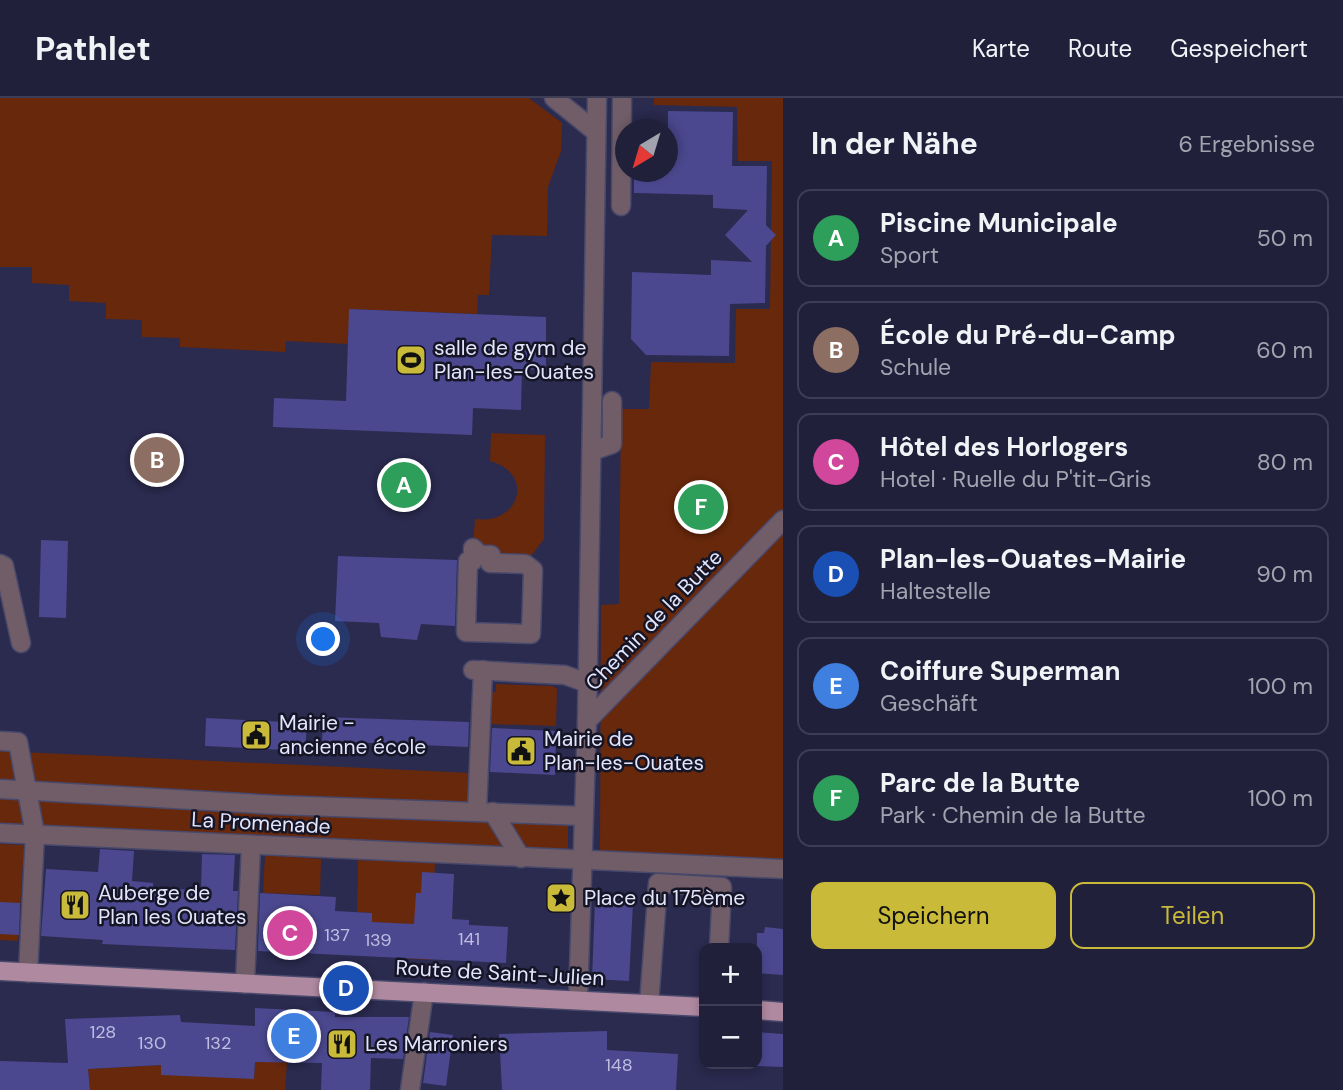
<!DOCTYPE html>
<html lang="de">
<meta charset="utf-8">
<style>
:root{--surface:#20203b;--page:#282842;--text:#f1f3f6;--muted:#a2a3af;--line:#3d3e55;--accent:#caba3a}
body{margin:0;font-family:"DM Sans",sans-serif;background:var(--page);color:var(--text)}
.controls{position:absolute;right:21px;bottom:21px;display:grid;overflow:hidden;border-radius:14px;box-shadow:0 4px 10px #0003}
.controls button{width:63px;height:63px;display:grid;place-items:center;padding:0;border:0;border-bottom:2px solid var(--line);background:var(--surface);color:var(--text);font:35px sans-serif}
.compass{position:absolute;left:615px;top:21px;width:63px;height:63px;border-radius:50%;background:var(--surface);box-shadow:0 4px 10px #0003;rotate:218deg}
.you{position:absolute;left:324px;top:542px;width:24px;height:24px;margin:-18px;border:5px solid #fff;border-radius:50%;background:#1a73e8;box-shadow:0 0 0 10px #1a73e833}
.badge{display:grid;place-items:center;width:46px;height:46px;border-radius:50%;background:var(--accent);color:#fff;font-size:23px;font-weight:700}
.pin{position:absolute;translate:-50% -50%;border:4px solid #fff;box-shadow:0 2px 7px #0006}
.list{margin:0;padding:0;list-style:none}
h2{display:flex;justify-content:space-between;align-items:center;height:91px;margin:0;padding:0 28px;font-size:30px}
h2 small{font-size:23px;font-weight:400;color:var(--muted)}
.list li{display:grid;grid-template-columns:46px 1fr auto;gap:21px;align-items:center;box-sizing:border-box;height:98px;margin:0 14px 14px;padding:0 14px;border:2px solid var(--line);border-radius:14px}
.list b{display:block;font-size:26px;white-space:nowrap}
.list p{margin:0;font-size:23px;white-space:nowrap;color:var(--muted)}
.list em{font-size:23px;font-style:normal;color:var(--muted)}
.actions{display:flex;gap:14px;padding:21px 28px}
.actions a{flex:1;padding:16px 0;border:2px solid var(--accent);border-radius:14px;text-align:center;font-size:24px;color:var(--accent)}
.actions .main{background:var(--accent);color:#111}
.map{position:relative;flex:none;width:783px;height:992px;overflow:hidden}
header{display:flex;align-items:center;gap:42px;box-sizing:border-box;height:98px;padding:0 35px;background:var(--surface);border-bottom:2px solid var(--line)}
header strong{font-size:33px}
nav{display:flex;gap:38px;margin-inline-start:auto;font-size:24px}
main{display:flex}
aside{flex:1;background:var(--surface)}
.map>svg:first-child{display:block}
.green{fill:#68280b}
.building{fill:#4b488f}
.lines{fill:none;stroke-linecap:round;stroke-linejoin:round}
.minor-casing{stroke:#48486b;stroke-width:21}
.major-casing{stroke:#48486b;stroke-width:21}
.minor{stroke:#705d68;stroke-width:18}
.major{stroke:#af89a0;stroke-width:18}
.labels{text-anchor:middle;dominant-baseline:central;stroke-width:5;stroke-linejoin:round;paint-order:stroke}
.number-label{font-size:18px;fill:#bdbee2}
.poi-label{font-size:21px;fill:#e3e5fd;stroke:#151526;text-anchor:start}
.street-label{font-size:21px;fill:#e3e5fd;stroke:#151526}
</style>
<header>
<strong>Pathlet</strong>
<nav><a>Karte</a><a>Route</a><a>Gespeichert</a></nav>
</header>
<main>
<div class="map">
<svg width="783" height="992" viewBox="0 0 783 992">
<rect width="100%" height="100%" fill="#2b2a4f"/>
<g class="green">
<path d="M 0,0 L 529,0 L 562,25 L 561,53 L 548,89 L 547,138 L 492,137 L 489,197 L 478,197 L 477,216 L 350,211 L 348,246 L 286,243 L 285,254 L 180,249 L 180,240 L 142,239 L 142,222 L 106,221 L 106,205 L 69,203 L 69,187 L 32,185 L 32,169 L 0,169 Z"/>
<path d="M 654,0 L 783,0 L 783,761 L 600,753 L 601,507 L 619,506 L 621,311 L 649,311 L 651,264 L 735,265 L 736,211 L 770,211 L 772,63 L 738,63 L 737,9 L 654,7 Z"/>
<path d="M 491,335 L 545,337 L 544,441 L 525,466 L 473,450 L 475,421 C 519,427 536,376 490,363 Z"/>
<path d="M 496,586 L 553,588 L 557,591 L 556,628 L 487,626 L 489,594 L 496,594 Z"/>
<path d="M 0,653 L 471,675 L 469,720 L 568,724 L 568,752 L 0,725 Z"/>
<path d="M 0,746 L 24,747 L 18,843 L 0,842 Z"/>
<path d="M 265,757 L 321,761 L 320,797 L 263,795 Z"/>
<path d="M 358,762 L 435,765 L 430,862 L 401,860 L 403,826 L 372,824 L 372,815 L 357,814 Z"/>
<path d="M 255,962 L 287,964 L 285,992 L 90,992 L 88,971 L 183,966 L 254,981 Z"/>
</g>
<g class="building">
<path d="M 668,13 L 733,14 L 732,68 L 767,68 L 766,127 L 776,137 L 766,148 L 765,205 L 730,206 L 729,258 L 646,257 L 631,241 L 632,174 L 711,177 L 711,162 L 752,164 L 725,137 L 748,112 L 713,110 L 713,97 L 634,95 L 634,74 L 668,74 Z"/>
<path d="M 349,211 L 546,219 L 546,272 L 522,271 L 521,312 L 473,310 L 472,337 L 273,329 L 274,300 L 346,303 Z"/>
<path d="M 41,442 L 68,443 L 66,520 L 39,519 Z"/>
<path d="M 338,458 L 457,462 L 455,528 L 421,526 L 417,542 L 381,539 L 379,525 L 335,523 Z"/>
<path d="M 323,619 L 469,624 L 468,649 L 322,643 Z"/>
<path d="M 206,620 L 307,625 L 305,653 L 205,648 Z"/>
<path d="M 492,630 L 556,633 L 555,677 L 490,674 Z"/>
<path d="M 100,751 L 134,753 L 132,783 L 153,785 L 153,790 L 201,792 L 202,756 L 235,757 L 233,793 L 238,793 L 235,852 L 102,846 L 103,842 L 41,838 L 46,771 L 98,774 Z"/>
<path d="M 422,774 L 454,776 L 452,821 L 469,822 L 469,827 L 508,829 L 506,865 L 258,853 L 260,795 L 336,799 L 335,813 L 372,815 L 372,824 L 414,826 L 416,795 L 421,795 Z"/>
<path d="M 595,803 L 633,805 L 629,883 L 592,881 Z"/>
<path d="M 0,804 L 20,805 L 19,837 L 0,836 Z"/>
<path d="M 765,829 L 783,831 L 783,877 L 757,875 L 757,835 L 764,835 Z"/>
<path d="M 255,910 L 335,914 L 335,919 L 409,919 L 403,961 L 371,960 L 370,992 L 321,992 L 322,965 L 255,964 L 254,981 L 161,977 L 161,967 L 88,971 L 90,992 L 0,992 L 0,963 L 68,965 L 65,921 L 180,917 L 181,924 L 255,928 Z"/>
<path d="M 607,933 L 607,952 L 678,956 L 676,992 L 502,992 L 499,936 Z"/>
<path d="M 430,934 L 453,937 L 446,988 L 423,985 Z"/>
<path d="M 757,934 L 783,936 L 783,969 L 757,968 Z"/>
</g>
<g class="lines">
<g class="minor-casing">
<g id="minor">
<path d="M 554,0 L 596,34"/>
<path d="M 621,108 L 622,0"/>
<path d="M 592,353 L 612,346 L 612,303"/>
<path d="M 473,450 L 480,457 L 491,457 L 490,465 L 525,466 L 533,472 L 531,536 L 466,534 L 468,463 L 473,463 Z"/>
<path d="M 0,466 L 4,468 L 21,545"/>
<path d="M 473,572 L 565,577 L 587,585"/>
<path d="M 587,623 L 783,422"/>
<path d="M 0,643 L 18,644 L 35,736 L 28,875"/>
<path d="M 0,691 L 277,707 L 584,718"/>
<path d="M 477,714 L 483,572"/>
<path d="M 493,714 L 521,760"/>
<path d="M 0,735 L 783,771"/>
<path d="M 245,886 L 251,747"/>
<path d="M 578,902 L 587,623 L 597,0"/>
<path d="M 649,906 L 658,785 L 722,789 L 719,850"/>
<path d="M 410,992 L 424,894"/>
</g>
</g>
<g class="major-casing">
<g id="major">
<path d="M 0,873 L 704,909"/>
<path d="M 757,912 L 783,914"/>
</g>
</g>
<use href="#minor" class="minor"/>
<use href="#major" class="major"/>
</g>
<defs>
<g id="stadium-square" transform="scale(1.575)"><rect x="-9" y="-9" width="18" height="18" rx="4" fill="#caba3a" stroke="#151526"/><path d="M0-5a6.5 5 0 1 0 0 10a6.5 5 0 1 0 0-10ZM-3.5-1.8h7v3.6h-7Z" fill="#111"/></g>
<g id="civic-square" transform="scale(1.575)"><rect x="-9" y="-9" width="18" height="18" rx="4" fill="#caba3a" stroke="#151526"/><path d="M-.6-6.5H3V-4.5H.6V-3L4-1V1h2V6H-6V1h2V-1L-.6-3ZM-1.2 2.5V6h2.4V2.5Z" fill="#111"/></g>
<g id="sight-square" transform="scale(1.575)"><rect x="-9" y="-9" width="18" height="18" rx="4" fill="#caba3a" stroke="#151526"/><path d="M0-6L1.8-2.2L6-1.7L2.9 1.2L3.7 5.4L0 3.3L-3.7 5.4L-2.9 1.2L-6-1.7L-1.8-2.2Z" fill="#111"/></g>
<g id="restaurant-square" transform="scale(1.575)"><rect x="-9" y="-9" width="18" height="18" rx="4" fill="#caba3a" stroke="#151526"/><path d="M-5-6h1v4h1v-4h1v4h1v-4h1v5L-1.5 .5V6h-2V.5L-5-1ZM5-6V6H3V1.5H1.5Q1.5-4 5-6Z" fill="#111"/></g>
</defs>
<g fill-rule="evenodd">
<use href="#stadium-square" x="411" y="262"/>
<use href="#civic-square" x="256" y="637"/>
<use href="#civic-square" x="521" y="653"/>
<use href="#sight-square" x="561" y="800"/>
<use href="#restaurant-square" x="75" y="807"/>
<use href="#restaurant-square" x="342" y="946"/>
</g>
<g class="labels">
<g class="number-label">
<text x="337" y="837">137</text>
<text x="469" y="841">141</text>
<text x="378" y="842">139</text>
<text x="103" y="934">128</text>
<text x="152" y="945">130</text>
<text x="218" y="945">132</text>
<text x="619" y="967">148</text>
</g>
<g class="poi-label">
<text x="434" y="250">salle de gym de<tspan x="434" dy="24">Plan-les-Ouates</tspan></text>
<text x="279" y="625">Mairie -<tspan x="279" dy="24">ancienne école</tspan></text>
<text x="544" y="641">Mairie de<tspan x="544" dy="24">Plan-les-Ouates</tspan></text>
<text x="98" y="795">Auberge de<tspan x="98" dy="24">Plan les Ouates</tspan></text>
<text x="584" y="800">Place du 175ème</text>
<text x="365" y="946">Les Marroniers</text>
</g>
<g class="street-label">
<text transform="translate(654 522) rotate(-46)">Chemin de la Butte</text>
<text transform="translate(261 725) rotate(3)">La Promenade</text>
<text transform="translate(500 875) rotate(3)">Route de Saint-Julien</text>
</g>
</g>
</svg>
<div class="controls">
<button>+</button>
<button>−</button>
</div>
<svg class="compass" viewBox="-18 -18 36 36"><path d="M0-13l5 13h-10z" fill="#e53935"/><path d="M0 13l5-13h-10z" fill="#a2a3af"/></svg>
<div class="you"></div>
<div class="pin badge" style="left:404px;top:387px;background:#2e9e5b">A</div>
<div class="pin badge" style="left:157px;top:362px;background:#8d6e63">B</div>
<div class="pin badge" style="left:290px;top:835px;background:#d1479c">C</div>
<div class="pin badge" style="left:346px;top:890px;background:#1a4fb4">D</div>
<div class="pin badge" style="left:294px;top:938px;background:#3f7fe0">E</div>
<div class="pin badge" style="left:701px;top:409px;background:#2e9e5b">F</div>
</div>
<aside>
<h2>In der Nähe<small>6 Ergebnisse</small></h2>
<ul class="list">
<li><span class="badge" style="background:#2e9e5b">A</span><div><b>Piscine Municipale</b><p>Sport</p></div><em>50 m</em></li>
<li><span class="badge" style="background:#8d6e63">B</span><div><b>École du Pré-du-Camp</b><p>Schule</p></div><em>60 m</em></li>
<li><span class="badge" style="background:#d1479c">C</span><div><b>Hôtel des Horlogers</b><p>Hotel · Ruelle du P'tit-Gris</p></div><em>80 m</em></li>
<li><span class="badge" style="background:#1a4fb4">D</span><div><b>Plan-les-Ouates-Mairie</b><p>Haltestelle</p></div><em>90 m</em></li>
<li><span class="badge" style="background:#3f7fe0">E</span><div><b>Coiffure Superman</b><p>Geschäft</p></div><em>100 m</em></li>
<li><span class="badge" style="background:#2e9e5b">F</span><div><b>Parc de la Butte</b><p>Park · Chemin de la Butte</p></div><em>100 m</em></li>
</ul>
<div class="actions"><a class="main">Speichern</a><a>Teilen</a></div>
</aside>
</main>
